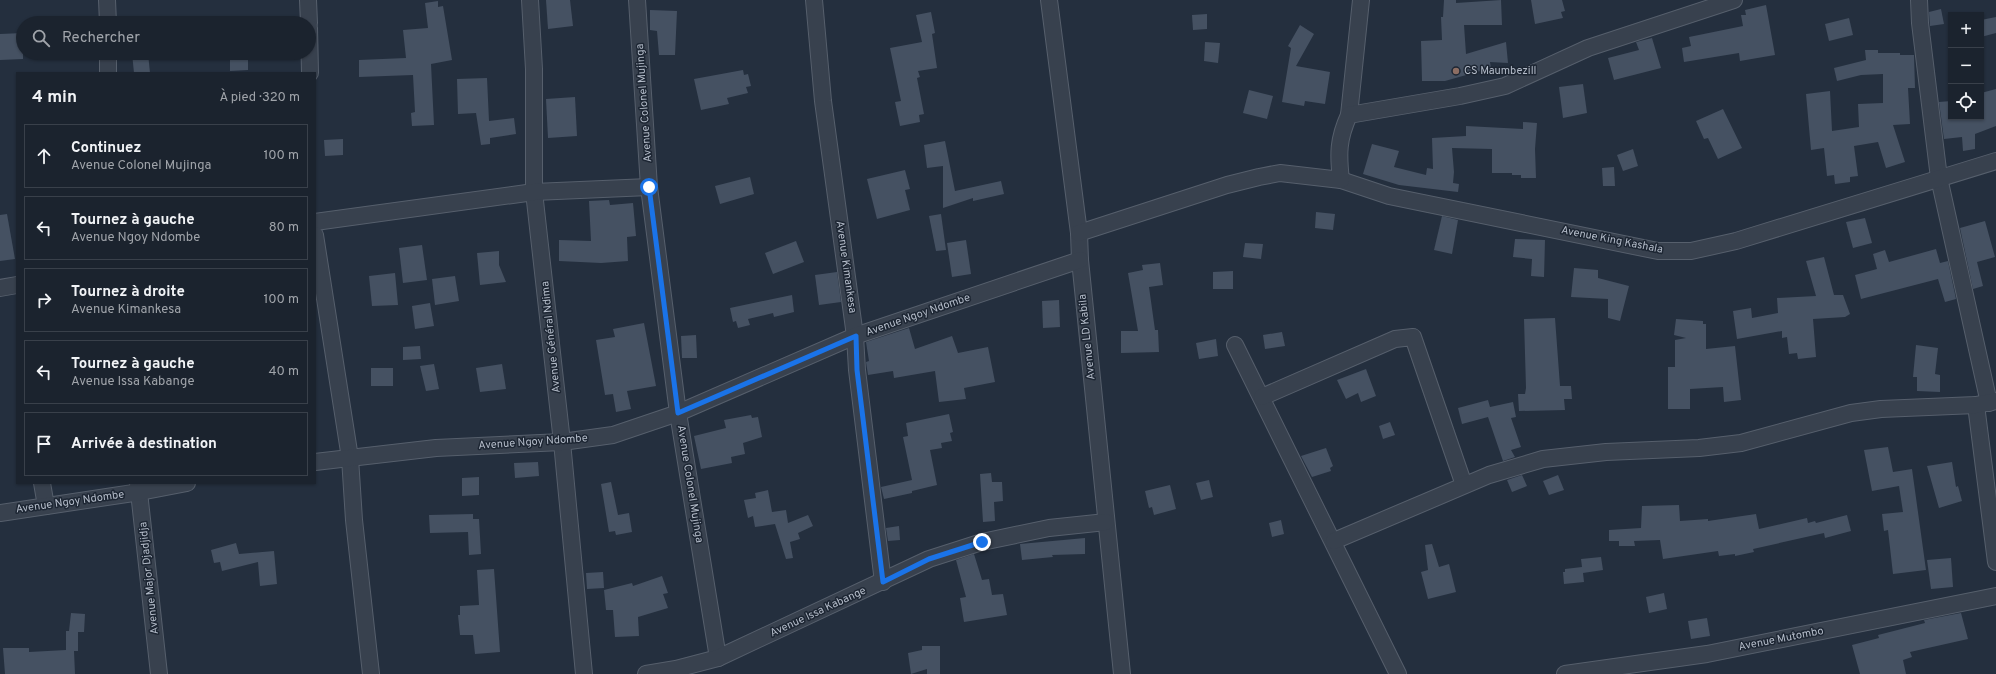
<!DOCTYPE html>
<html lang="fr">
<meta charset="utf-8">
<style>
:root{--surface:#1b232e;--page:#242b36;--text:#f1f3f6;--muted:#a0a4aa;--line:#39404a}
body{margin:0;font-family:Overpass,sans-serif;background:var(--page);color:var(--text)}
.controls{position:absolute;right:12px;top:12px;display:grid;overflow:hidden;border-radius:0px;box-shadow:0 1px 3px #0004}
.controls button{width:36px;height:36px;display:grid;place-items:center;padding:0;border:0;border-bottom:1px solid var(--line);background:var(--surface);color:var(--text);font:20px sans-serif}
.stop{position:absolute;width:12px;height:12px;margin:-9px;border:3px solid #1a73e8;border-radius:50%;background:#fff}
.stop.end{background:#1a73e8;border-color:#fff;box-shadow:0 1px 4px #0008}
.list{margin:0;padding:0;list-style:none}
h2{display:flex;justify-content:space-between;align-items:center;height:52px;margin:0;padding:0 16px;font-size:17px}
h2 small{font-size:13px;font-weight:400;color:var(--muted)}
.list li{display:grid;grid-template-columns:26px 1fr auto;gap:12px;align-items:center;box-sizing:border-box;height:64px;margin:0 8px 8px;padding:0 8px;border:1px solid var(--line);border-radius:0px}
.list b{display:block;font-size:15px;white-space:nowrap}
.list p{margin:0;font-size:13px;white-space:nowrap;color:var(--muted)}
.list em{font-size:13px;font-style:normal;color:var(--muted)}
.icon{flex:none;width:22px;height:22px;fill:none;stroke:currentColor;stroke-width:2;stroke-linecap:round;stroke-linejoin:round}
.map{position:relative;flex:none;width:1996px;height:674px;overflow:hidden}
.search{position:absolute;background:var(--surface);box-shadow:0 1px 3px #0004;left:16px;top:16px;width:300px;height:44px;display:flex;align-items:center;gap:10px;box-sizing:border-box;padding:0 14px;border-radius:22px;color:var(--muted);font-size:15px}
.panel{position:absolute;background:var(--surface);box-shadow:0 1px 3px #0004;left:16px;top:72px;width:300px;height:412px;border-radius:0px}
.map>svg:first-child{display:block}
.building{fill:#455162}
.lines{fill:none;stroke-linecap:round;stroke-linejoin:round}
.minor-casing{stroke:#565f6c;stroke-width:18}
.minor{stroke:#38414e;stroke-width:16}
.route{stroke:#1a73e8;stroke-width:5}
.education-dot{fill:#8d6e63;stroke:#1d2633;stroke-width:1.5}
.labels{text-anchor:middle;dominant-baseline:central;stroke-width:3;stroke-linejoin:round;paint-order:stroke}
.poi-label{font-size:11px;fill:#b4bcc9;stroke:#1d2633;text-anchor:start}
.street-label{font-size:11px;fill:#b4bcc9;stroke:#1d2633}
</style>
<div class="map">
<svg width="1996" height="674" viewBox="0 0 1996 674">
<rect width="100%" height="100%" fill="#242f3e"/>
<g class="building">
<path d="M 546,0 L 570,0 L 573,26 L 548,29 Z"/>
<path d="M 1444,0 L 1456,0 L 1456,3 L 1501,0 L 1502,25 L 1464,25 L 1466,54 L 1506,42 L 1508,63 L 1490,62 L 1491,68 L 1445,81 L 1422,81 L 1421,41 L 1442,40 L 1441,17 L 1443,17 Z"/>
<path d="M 1531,0 L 1562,0 L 1565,11 L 1561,12 L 1563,18 L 1535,24 Z"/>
<path d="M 438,1 L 438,7 L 443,6 L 452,60 L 431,64 L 434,125 L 412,126 L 411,113 L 415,112 L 413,75 L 359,77 L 359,60 L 406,58 L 403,30 L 428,28 L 425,3 Z"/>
<path d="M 1766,5 L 1775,55 L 1740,61 L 1739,53 L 1684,62 L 1682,48 L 1691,46 L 1689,37 L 1743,26 L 1741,15 L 1746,15 L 1745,10 Z"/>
<path d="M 1941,9 L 1944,24 L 1930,26 L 1929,12 Z"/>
<path d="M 650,10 L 677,11 L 675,55 L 659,55 L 657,31 L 650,30 Z"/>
<path d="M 931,12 L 935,33 L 932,34 L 937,68 L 918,71 L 920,77 L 917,78 L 924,114 L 919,115 L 920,122 L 900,126 L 895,102 L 901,101 L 890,48 L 922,42 L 916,15 Z"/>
<path d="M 1207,14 L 1207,29 L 1193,30 L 1192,15 Z"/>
<path d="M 1996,17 L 1996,33 L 1981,37 L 1981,20 Z"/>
<path d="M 1849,18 L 1853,35 L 1829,41 L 1825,24 Z"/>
<path d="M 1300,25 L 1314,34 L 1296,66 L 1330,72 L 1325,104 L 1305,101 L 1304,106 L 1282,102 L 1291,48 L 1288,46 Z"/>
<path d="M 23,33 L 23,59 L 0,60 L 0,34 Z"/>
<path d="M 1652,38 L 1661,68 L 1614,80 L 1608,58 L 1639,50 L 1636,42 Z"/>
<path d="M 1205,42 L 1220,43 L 1218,63 L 1204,61 Z"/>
<path d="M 1865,50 L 1878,50 L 1878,53 L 1900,53 L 1900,55 L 1914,55 L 1915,88 L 1908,88 L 1910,124 L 1893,125 L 1905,162 L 1886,168 L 1878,142 L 1854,146 L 1858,176 L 1850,177 L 1850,182 L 1835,184 L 1834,175 L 1827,176 L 1824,148 L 1811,150 L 1806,94 L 1830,91 L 1832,131 L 1859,127 L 1858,104 L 1883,103 L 1883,74 L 1861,75 L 1837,81 L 1834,68 L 1866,60 Z"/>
<path d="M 132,53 L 148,53 L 150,73 L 134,73 Z"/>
<path d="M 230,53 L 248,53 L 248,70 L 230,71 Z"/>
<path d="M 743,70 L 744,75 L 748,74 L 751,86 L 746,87 L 748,93 L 727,98 L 729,104 L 701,110 L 694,79 Z"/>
<path d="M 487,78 L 489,121 L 514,118 L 516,134 L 490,138 L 490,144 L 481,145 L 476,113 L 458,114 L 457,79 Z"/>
<path d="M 1583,84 L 1587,113 L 1563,118 L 1559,87 Z"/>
<path d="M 1996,89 L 1996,126 L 1975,134 L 1975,149 L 1963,151 L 1962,137 L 1944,139 L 1939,102 L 1951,101 L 1951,117 L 1981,117 L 1981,93 Z"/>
<path d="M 1249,90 L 1273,96 L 1267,119 L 1243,113 Z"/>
<path d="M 575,97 L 577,136 L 548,138 L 546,99 Z"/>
<path d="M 1723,109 L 1742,148 L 1718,159 L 1708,138 L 1704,139 L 1696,121 Z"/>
<path d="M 1523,122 L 1537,123 L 1535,149 L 1536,178 L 1521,178 L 1521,175 L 1512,175 L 1512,173 L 1492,173 L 1492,149 L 1452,148 L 1454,172 L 1453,183 L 1459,184 L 1458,192 L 1399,185 L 1363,174 L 1372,144 L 1399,151 L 1394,167 L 1426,175 L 1427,168 L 1433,169 L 1432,138 L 1466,136 L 1466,126 L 1523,129 Z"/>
<path d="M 343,139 L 343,155 L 325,156 L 324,140 Z"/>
<path d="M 945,141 L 955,191 L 1001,181 L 1004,194 L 973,201 L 973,198 L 943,208 L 943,166 L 927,168 L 924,145 Z"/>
<path d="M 1633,149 L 1638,166 L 1623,171 L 1617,155 Z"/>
<path d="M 1614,167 L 1615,186 L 1603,186 L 1602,168 Z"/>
<path d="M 905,170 L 910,189 L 905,190 L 910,210 L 877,219 L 867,179 Z"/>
<path d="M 750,177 L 754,194 L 720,204 L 715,186 Z"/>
<path d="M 609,200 L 610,205 L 633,203 L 636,236 L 627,237 L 628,261 L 601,263 L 559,261 L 559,240 L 591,241 L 589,201 Z"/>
<path d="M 1316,212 L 1335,214 L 1333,230 L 1315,228 Z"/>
<path d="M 7,214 L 15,259 L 0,261 L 0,215 Z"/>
<path d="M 941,214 L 946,250 L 936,251 L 929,216 Z"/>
<path d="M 1442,216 L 1458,220 L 1452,254 L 1434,250 Z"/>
<path d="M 1865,218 L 1872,243 L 1853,248 L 1846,222 Z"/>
<path d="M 1985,221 L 1995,257 L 1977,262 L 1983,286 L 1973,289 L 1960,228 Z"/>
<path d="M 1515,239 L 1545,240 L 1544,277 L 1531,276 L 1532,259 L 1513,257 Z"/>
<path d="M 966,240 L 971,274 L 952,277 L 947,243 Z"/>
<path d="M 796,241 L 804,262 L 773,274 L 765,253 Z"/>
<path d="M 1245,243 L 1263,244 L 1261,259 L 1243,257 Z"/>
<path d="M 422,245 L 427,280 L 403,283 L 399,248 Z"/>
<path d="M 1936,249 L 1940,263 L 1948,261 L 1956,299 L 1945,302 L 1938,279 L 1861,299 L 1855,275 L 1877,269 L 1873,254 L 1885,250 L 1889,262 Z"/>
<path d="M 499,251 L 499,265 L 506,282 L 480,285 L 477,253 Z"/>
<path d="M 1824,257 L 1834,295 L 1843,295 L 1850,314 L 1845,317 L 1813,319 L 1816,357 L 1798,359 L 1797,353 L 1789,354 L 1787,337 L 1782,338 L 1782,331 L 1737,339 L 1733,311 L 1751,308 L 1752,318 L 1778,313 L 1777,298 L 1816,296 L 1806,261 Z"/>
<path d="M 1160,263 L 1163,285 L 1149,287 L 1155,330 L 1158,330 L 1159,352 L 1121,353 L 1121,331 L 1138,331 L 1128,273 L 1143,270 L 1142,265 Z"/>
<path d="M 1574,268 L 1598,270 L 1598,278 L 1629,286 L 1620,321 L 1608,318 L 1608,299 L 1571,297 Z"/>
<path d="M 1233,271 L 1233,289 L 1213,289 L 1213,272 Z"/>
<path d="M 837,272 L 841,302 L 819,305 L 815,275 Z"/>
<path d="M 395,273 L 398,305 L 372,306 L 369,276 Z"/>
<path d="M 455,276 L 459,301 L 435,305 L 432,279 Z"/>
<path d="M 792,295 L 794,312 L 774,317 L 773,313 L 748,319 L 750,325 L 738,328 L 736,321 L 733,322 L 730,308 Z"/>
<path d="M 1059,300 L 1060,327 L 1043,328 L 1042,301 Z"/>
<path d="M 430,303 L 434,326 L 415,329 L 412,306 Z"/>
<path d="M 1555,318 L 1560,386 L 1571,386 L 1572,399 L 1564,399 L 1565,410 L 1519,411 L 1518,394 L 1525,394 L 1526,388 L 1524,319 Z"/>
<path d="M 1676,319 L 1703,321 L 1703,324 L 1706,324 L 1706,349 L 1735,346 L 1741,400 L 1724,402 L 1723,387 L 1690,389 L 1690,409 L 1668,409 L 1668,367 L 1675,367 L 1675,340 L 1686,338 L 1674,335 Z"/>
<path d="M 644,323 L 656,386 L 627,391 L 631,409 L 616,412 L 613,394 L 605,395 L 596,340 L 615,337 L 613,329 Z"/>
<path d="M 909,328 L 915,349 L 952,336 L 958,353 L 988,347 L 995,382 L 964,388 L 966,399 L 939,402 L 935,371 L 894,378 L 893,371 L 868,375 L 866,362 L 869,361 L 866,342 Z"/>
<path d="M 1282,332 L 1285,346 L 1265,349 L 1263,335 Z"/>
<path d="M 696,335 L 697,358 L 682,358 L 681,336 Z"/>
<path d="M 1216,339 L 1218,356 L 1199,359 L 1196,343 Z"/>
<path d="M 1916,345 L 1938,348 L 1935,374 L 1940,375 L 1940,392 L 1917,391 L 1917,377 L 1913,377 Z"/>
<path d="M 420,346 L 421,359 L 403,360 L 403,347 Z"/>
<path d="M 434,364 L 439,389 L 426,391 L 420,366 Z"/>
<path d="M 502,364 L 506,389 L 480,392 L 476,368 Z"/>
<rect x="371" y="368" width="22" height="18"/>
<path d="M 1366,369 L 1376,396 L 1361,402 L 1358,393 L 1346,399 L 1337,380 Z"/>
<path d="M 1488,400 L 1490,407 L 1513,402 L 1516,417 L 1511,418 L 1521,447 L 1511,450 L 1515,457 L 1503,461 L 1488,417 L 1462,424 L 1458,408 Z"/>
<path d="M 949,414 L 953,432 L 950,433 L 952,441 L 941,443 L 942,448 L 930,450 L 937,485 L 912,491 L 912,493 L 884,499 L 881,487 L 912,480 L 903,437 L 908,436 L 906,423 Z"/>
<path d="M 751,415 L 752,418 L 758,417 L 762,437 L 743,443 L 745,454 L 731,457 L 732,463 L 701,469 L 694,436 L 726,428 L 724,420 Z"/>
<path d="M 1390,422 L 1395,435 L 1383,439 L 1379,426 Z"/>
<path d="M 1888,447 L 1893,472 L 1912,469 L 1926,570 L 1893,574 L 1888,530 L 1884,531 L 1882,514 L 1903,512 L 1899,486 L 1872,491 L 1864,450 Z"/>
<path d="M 1326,448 L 1333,466 L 1330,468 L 1331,471 L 1312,477 L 1301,456 Z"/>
<path d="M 538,462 L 539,476 L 515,478 L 514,463 Z"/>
<path d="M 1952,462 L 1956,487 L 1958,486 L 1962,501 L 1939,508 L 1927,466 Z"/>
<path d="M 991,473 L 992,482 L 1002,482 L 1003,501 L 994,502 L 995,521 L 983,522 L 980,474 Z"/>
<path d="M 1522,475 L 1527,486 L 1512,492 L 1507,480 Z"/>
<path d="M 1558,475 L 1564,490 L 1549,495 L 1543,481 Z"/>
<path d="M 479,477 L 479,495 L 462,496 L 462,478 Z"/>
<path d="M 1209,480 L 1213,497 L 1201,500 L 1196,483 Z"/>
<path d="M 611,482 L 618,515 L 629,513 L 632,532 L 616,535 L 615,531 L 609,532 L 601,484 Z"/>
<path d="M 1170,485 L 1176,509 L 1154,515 L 1152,507 L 1149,508 L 1145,491 Z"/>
<path d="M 768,490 L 772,512 L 786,510 L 788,523 L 808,515 L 813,526 L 798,533 L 800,539 L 790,542 L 793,558 L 786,559 L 775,524 L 755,527 L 753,516 L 748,518 L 744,500 L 756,498 L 755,493 Z"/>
<path d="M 1679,505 L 1680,521 L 1708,519 L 1708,521 L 1756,514 L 1759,529 L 1807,518 L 1808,523 L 1815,521 L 1816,523 L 1847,515 L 1851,531 L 1825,538 L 1824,533 L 1753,549 L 1754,552 L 1735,556 L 1735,554 L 1719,556 L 1718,551 L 1663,559 L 1660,540 L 1634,541 L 1635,546 L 1619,546 L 1619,541 L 1609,541 L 1609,530 L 1641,528 L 1642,506 Z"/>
<path d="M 473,514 L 473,519 L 479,519 L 481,554 L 469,555 L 468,532 L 430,533 L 429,515 Z"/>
<path d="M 1281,520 L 1284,534 L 1272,537 L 1269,523 Z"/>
<path d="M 899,526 L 900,540 L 888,541 L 886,528 Z"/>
<path d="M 1085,538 L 1085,554 L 1052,555 L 1053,557 L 1022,560 L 1020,544 Z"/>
<path d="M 236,543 L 239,554 L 274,551 L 277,584 L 260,586 L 258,562 L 222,571 L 220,562 L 214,563 L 211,550 Z"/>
<path d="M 1432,544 L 1439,567 L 1449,564 L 1456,592 L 1428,599 L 1421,572 L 1428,570 L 1425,545 Z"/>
<path d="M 974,554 L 982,580 L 989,579 L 992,595 L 1003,594 L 1007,615 L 964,622 L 960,598 L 966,597 L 956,560 Z"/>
<path d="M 1601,557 L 1603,570 L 1583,573 L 1584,582 L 1564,584 L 1563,572 L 1565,572 L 1565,569 L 1582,567 L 1581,559 Z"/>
<path d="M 1951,558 L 1953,587 L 1931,589 L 1927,560 Z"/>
<path d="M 494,569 L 500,652 L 475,654 L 473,635 L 460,635 L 458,615 L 460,615 L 460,606 L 479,605 L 477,570 Z"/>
<path d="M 603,572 L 604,588 L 587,589 L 586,573 Z"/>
<path d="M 662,576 L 668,593 L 663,594 L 668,608 L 638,617 L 639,636 L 615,637 L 613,610 L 606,610 L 604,590 L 632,583 L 633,586 Z"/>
<path d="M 1664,593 L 1667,609 L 1649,613 L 1646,597 Z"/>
<path d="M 71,613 L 85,614 L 84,632 L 78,632 L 78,651 L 74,651 L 75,674 L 5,674 L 3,648 L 29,648 L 29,652 L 66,650 L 66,631 L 69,631 Z"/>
<path d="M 1961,613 L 1968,639 L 1910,652 L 1912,657 L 1903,660 L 1906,674 L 1860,674 L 1852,645 L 1879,638 L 1878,635 L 1925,623 L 1924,620 Z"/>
<path d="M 1707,618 L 1710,636 L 1691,639 L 1688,621 Z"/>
<path d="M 922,646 L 940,646 L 940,674 L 927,674 L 927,669 L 911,674 L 908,653 L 922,650 Z"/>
</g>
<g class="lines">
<g class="minor-casing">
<g id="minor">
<path d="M 107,0 L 108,23"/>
<path d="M 308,0 L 309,23"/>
<path d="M 530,0 L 534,69 L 534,192 L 562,442 L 584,674"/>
<path d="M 637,0 L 649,187 L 678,413 L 718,658"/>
<path d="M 814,0 L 823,101 L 855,336 L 857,370 L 883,582"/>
<path d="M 1049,0 L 1079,233 L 1080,260 L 1122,674"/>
<path d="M 1919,0 L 1920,23 L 1939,178 L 1989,403"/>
<path d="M 309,28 L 310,73"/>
<path d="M 108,53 L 108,73"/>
<path d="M 1349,115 L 1361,0"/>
<path d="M 1341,180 L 1389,196 L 1658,251 L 1691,251 L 1736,241 L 1996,161"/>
<path d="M 315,222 L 534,192 L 649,187"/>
<path d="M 1079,233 L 1227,185 L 1259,177 L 1280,173 L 1341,180 C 1338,154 1338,139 1349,115 L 1460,96 L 1505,86 L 1588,48 L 1734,0"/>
<path d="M 315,235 L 350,458 L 354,520 L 371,674"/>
<path d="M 0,288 L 17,285"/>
<path d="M 1235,345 L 1398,674"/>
<path d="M 1262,397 L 1395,339 L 1413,337 L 1464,485"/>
<path d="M 1976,405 L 1996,562"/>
<path d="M 315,462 L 436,448 L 562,442 L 613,435 L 678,413 L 855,336 L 1080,260"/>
<path d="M 42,483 L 46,506"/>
<path d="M 138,483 L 159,674"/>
<path d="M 0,513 L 140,492 L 187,483"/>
<path d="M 1334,541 L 1489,475 L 1543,459 L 1606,452 L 1699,448 L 1741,443 L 1851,413 L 1881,409 L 1976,405 L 1996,401"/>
<path d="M 646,674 L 676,669 L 718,658 L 929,559 L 982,542 L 1049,528 L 1106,522"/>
<path d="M 1565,674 L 1707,654 L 1996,596"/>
</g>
</g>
<use href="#minor" class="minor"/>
</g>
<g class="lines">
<path class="route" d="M 649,187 L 678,413 L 856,336 L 857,370 L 883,582 L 929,559 L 982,542"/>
</g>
<circle class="education-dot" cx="1456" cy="71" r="4"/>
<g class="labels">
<g class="poi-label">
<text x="1464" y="71">CS Maumbezill</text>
</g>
<g class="street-label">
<text transform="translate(644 103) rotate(-94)">Avenue Colonel Mujinga</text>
<text transform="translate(1612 240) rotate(11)">Avenue King Kashala</text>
<text transform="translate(846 267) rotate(82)">Avenue Kimankesa</text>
<text transform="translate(918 315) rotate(-19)">Avenue Ngoy Ndombe</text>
<text transform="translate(551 337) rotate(-96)">Avenue Général Ndima</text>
<text transform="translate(1087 337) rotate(-96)">Avenue LD Kabila</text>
<text transform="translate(533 442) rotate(-4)">Avenue Ngoy Ndombe</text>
<text transform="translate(690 484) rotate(81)">Avenue Colonel Mujinga</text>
<text transform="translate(70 502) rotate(-8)">Avenue Ngoy Ndombe</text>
<text transform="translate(149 578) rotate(-96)">Avenue Major Djadjidja</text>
<text transform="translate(818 612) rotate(-25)">Avenue Issa Kabange</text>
<text transform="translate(1781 639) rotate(-11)">Avenue Mutombo</text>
</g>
</g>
</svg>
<div class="controls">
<button>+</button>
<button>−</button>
<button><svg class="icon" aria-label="locate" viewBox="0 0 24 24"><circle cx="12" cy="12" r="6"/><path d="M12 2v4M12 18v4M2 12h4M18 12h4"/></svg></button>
</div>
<div class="stop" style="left:649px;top:187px"></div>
<div class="stop end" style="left:982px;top:542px"></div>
<div class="search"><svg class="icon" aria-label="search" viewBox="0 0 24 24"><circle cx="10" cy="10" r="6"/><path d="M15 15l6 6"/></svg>Rechercher</div>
<section class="panel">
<h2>4 min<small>À pied · 320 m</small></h2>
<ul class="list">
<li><svg class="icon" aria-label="ahead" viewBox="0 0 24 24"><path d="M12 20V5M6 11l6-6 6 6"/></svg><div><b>Continuez</b><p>Avenue Colonel Mujinga</p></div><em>100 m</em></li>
<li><svg class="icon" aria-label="left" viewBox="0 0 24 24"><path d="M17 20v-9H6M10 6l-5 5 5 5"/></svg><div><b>Tournez à gauche</b><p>Avenue Ngoy Ndombe</p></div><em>80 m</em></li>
<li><svg class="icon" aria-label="right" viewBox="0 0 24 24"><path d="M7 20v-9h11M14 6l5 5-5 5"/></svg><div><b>Tournez à droite</b><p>Avenue Kimankesa</p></div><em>100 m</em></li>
<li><svg class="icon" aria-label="left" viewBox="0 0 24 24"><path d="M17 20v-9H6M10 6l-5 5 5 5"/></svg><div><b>Tournez à gauche</b><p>Avenue Issa Kabange</p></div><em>40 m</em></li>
<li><svg class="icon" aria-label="arrive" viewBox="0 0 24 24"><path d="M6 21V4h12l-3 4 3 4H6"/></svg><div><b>Arrivée à destination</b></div></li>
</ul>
</section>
</div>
